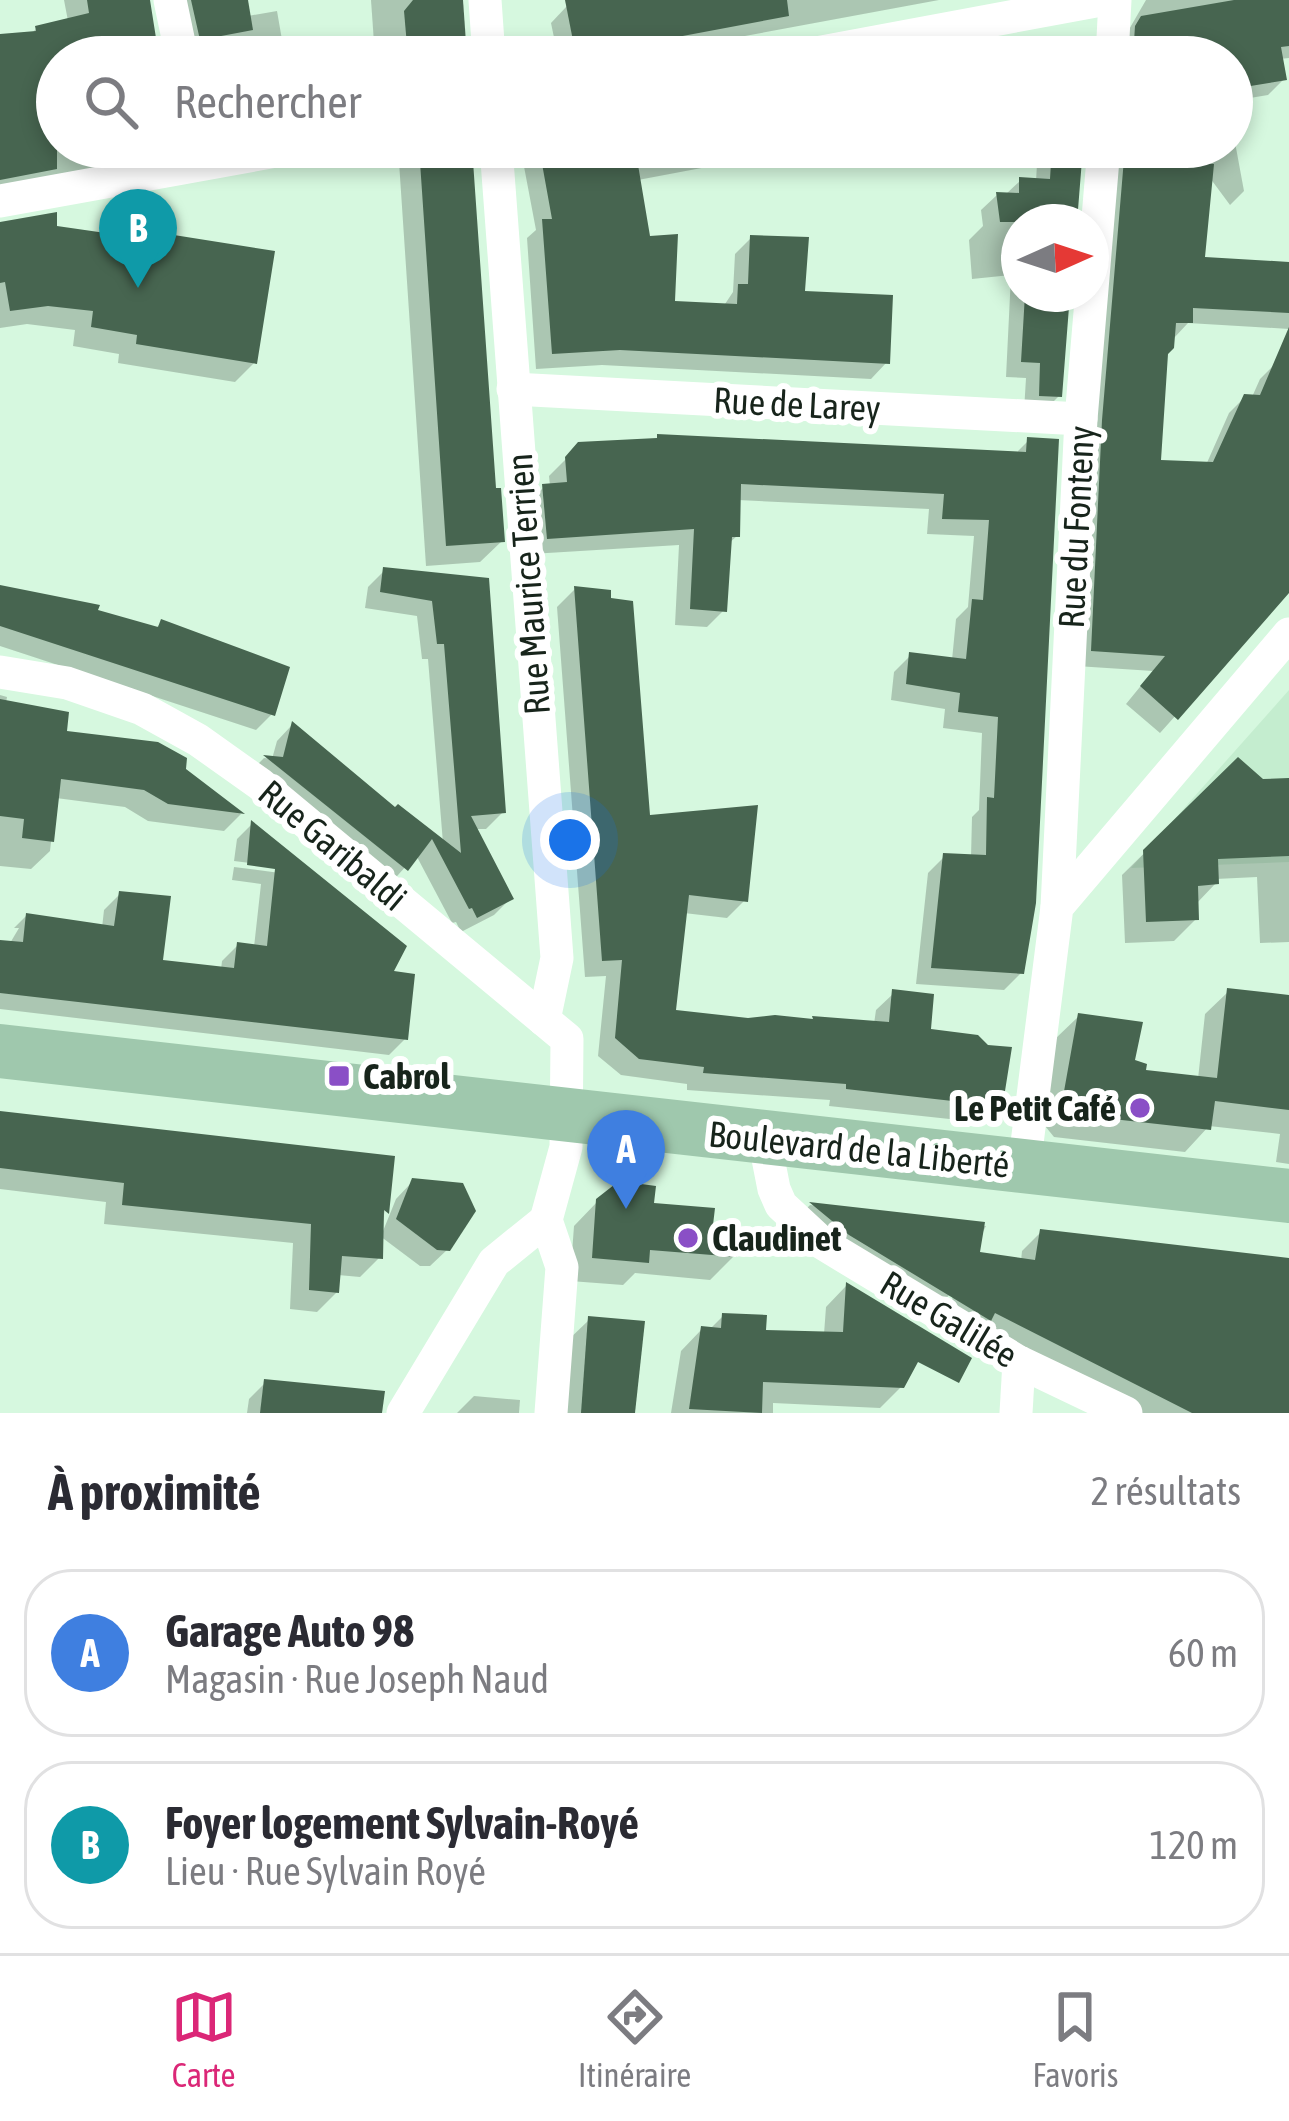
<!DOCTYPE html>
<html lang="fr">
<meta charset="utf-8">
<style>
:root{--surface:#fff;--page:#f7f7f7;--text:#2b2b33;--muted:#7c7c81;--line:#e1e1e2;--accent:#db2777}
body{margin:0;font-family:"Asap Condensed",sans-serif;background:var(--page);color:var(--text)}
.compass{position:absolute;left:1001px;top:204px;width:108px;height:108px;border-radius:50%;background:var(--surface);box-shadow:0 6px 18px #0003;rotate:87deg}
.you{position:absolute;left:570px;top:840px;width:42px;height:42px;margin:-30px;border:9px solid #fff;border-radius:50%;background:#1a73e8;box-shadow:0 0 0 18px #1a73e833}
.badge{display:grid;place-items:center;width:78px;height:78px;border-radius:50%;background:var(--accent);color:#fff;font-size:39px;font-weight:700}
.pin{position:absolute;translate:-50% -99px;filter:drop-shadow(0 3px 6px #0008)}
.pin::after{content:'';position:absolute;top:63px;width:42px;height:36px;background:inherit;clip-path:polygon(0 0,100% 0,50% 100%)}
.list{margin:0;padding:0;list-style:none}
h2{display:flex;justify-content:space-between;align-items:center;height:156px;margin:0;padding:0 48px;font-size:51px}
h2 small{font-size:39px;font-weight:400;color:var(--muted)}
.list li{display:grid;grid-template-columns:78px 1fr auto;gap:36px;align-items:center;box-sizing:border-box;height:168px;margin:0 24px 24px;padding:0 24px;border:3px solid var(--line);border-radius:48px}
.list b{display:block;font-size:45px;white-space:nowrap}
.list p{margin:0;font-size:39px;white-space:nowrap;color:var(--muted)}
.list em{font-size:39px;font-style:normal;color:var(--muted)}
.icon{flex:none;width:66px;height:66px;fill:none;stroke:currentColor;stroke-width:2;stroke-linecap:round;stroke-linejoin:round}
.map{position:relative;flex:none;width:1289px;height:1413px;overflow:hidden}
.search{position:absolute;background:var(--surface);box-shadow:0 6px 18px #0003;left:36px;right:36px;top:36px;height:132px;display:flex;align-items:center;gap:30px;box-sizing:border-box;padding:0 42px;border-radius:66px;color:var(--muted);font-size:45px}
.sheet{height:540px;background:var(--surface)}
nav{display:flex;justify-content:space-around;align-items:center;box-sizing:border-box;height:168px;border-top:3px solid var(--line);background:var(--surface);font-size:33px;color:var(--muted)}
nav a{display:grid;justify-items:center;gap:6px}
nav .on{color:var(--accent)}
.map>svg:first-child{display:block}
.built{fill:#c4edcf}
.shadow{fill:#0003}
.building{fill:#476550}
.lines{fill:none;stroke-linecap:round;stroke-linejoin:round}
.street{stroke:#fff;stroke-width:33}
.primary{stroke:#9fc8ad;stroke-width:54}
.poi-dot{fill:#8a4fc6;stroke:#fff;stroke-width:4.5}
.labels{text-anchor:middle;dominant-baseline:central;stroke-width:12;stroke-linejoin:round;paint-order:stroke}
.street-label{font-size:36px;fill:#17241b;stroke:#fff}
.poi-label{font-size:36px;font-weight:bold;fill:#17241b;stroke:#fff;text-anchor:start}
</style>
<div class="map">
<svg width="1289" height="1413" viewBox="0 0 1289 1413">
<rect width="100%" height="100%" fill="#d6f8df"/>
<path class="built" d="M 1289,690 L 1289,862 L 1131,868 Z"/>
<g class="shadow">
<path d="M 64,0 L 147,0 L 157,57 L 57,57 L 57,147 L 255,147 L 0,194 L 0,86 L 17,48 L 37,28 L 68,21 Z"/>
<path d="M 158,0 L 245,0 L 248,16 L 277,11 L 285,57 L 180,57 Z"/>
<path d="M 371,0 L 459,0 L 463,57 L 375,57 Z"/>
<path d="M 602,0 L 939,0 L 631,57 L 558,57 L 551,23 L 567,6 Z"/>
<path d="M 1146,0 L 1289,0 L 1289,58 L 1280,59 L 1284,79 L 1268,95 L 1232,101 L 1232,57 L 1118,57 L 1120,45 Z"/>
<path d="M 969,49 L 970,57 L 925,57 Z"/>
<path d="M 1232,126 L 1244,191 L 1230,205 L 1210,178 L 1202,260 L 1289,265 L 1289,329 L 1188,323 L 1174,338 L 1165,353 L 1158,463 L 1206,465 L 1229,413 L 1245,397 L 1252,397 L 1260,379 L 1275,364 L 1289,376 L 1289,589 L 1160,733 L 1126,704 L 1153,671 L 1076,666 L 1101,147 L 1232,147 Z"/>
<path d="M 398,147 L 462,147 L 493,492 L 502,541 L 480,562 L 426,566 Z"/>
<path d="M 528,147 L 765,147 L 737,154 L 728,163 L 638,180 L 648,239 L 672,304 L 723,307 L 733,292 L 735,254 L 751,238 L 802,294 L 887,362 L 871,379 L 602,365 L 536,369 L 527,238 L 536,230 L 522,156 Z"/>
<path d="M 1038,147 L 1080,147 L 1074,222 L 1019,222 L 1019,294 L 1067,294 L 1059,396 L 1043,412 L 1024,411 L 1026,378 L 1006,377 L 1011,275 L 972,279 L 969,240 L 983,226 L 981,210 L 997,195 L 1005,195 L 1021,180 L 1036,181 Z"/>
<path d="M 0,223 L 45,237 L 149,242 L 156,235 L 255,362 L 235,382 L 118,363 L 119,354 L 73,346 L 75,330 L 27,324 L 0,328 Z"/>
<path d="M 1029,440 L 1021,973 L 1004,990 L 916,984 L 928,873 L 945,856 L 971,857 L 972,817 L 979,810 L 982,733 L 943,728 L 945,709 L 891,700 L 894,672 L 910,656 L 952,660 L 956,619 L 968,607 L 974,536 L 927,534 L 929,509 L 738,500 L 737,536 L 728,544 L 724,610 L 707,627 L 675,625 L 679,545 L 531,554 L 527,504 L 544,487 L 550,486 L 549,476 L 580,445 L 1015,454 Z"/>
<path d="M 384,571 L 486,581 L 503,812 L 486,829 L 474,829 L 510,899 L 494,915 L 461,932 L 456,922 L 452,923 L 416,855 L 389,885 L 249,773 L 264,758 L 272,759 L 277,741 L 292,725 L 395,811 L 443,843 L 428,659 L 422,659 L 417,616 L 365,608 L 368,587 Z"/>
<path d="M 0,588 L 155,629 L 162,622 L 272,714 L 256,730 L 0,646 Z"/>
<path d="M 575,589 L 647,818 L 745,900 L 727,918 L 684,913 L 673,1013 L 748,1021 L 874,1024 L 876,1010 L 894,993 L 928,1032 L 1003,1090 L 968,1121 L 829,1106 L 830,1100 L 687,1090 L 687,1084 L 621,1075 L 598,1056 L 606,976 L 585,977 L 557,607 Z"/>
<path d="M 0,695 L 7,697 L 6,703 L 63,733 L 183,770 L 241,814 L 224,831 L 148,821 L 125,807 L 56,798 L 50,851 L 31,869 L 0,866 Z"/>
<path d="M 1238,761 L 1262,782 L 1289,781 L 1289,942 L 1260,943 L 1257,877 L 1216,879 L 1216,883 L 1196,904 L 1196,919 L 1174,941 L 1125,943 L 1122,875 Z"/>
<path d="M 252,824 L 389,974 L 405,1039 L 389,1055 L 0,1009 L 0,960 L 19,928 L 14,928 L 26,916 L 102,928 L 104,910 L 120,894 L 159,963 L 221,970 L 222,961 L 238,945 L 254,947 L 261,884 L 232,880 L 234,867 L 280,873 L 273,866 L 234,861 L 237,839 Z"/>
<path d="M 1229,991 L 1289,998 L 1289,1164 L 1276,1162 L 1280,1134 L 1209,1126 L 1185,1152 L 1054,1137 L 1041,1121 L 1055,1039 L 1079,1016 L 1142,1073 L 1198,1079 L 1205,1014 Z"/>
<path d="M 0,1114 L 392,1159 L 381,1236 L 396,1199 L 413,1181 L 448,1249 L 430,1266 L 420,1266 L 380,1236 L 380,1257 L 360,1277 L 338,1275 L 337,1292 L 317,1312 L 290,1309 L 293,1243 L 104,1224 L 106,1202 L 0,1189 Z"/>
<path d="M 598,1201 L 651,1206 L 710,1228 L 734,1256 L 710,1280 L 635,1273 L 623,1285 L 570,1281 L 574,1226 Z"/>
<path d="M 810,1205 L 986,1226 L 972,1253 L 1021,1261 L 1022,1251 L 1041,1232 L 1289,1261 L 1289,1413 L 1118,1413 L 950,1325 L 953,1291 L 931,1314 L 793,1222 Z"/>
<path d="M 846,1286 L 902,1386 L 880,1408 L 773,1403 L 773,1413 L 671,1413 L 681,1351 L 702,1329 L 709,1330 L 723,1316 L 763,1333 L 824,1334 L 826,1307 Z"/>
<path d="M 589,1320 L 633,1413 L 562,1413 L 566,1342 Z"/>
<path d="M 266,1382 L 331,1413 L 247,1413 L 249,1399 Z"/>
<path d="M 474,1396 L 520,1400 L 519,1413 L 457,1413 Z"/>
</g>
<g class="building">
<path d="M 87,0 L 150,0 L 159,57 L 57,57 L 57,169 L 0,180 L 0,34 L 36,31 L 35,26 L 89,13 Z"/>
<path d="M 191,0 L 248,0 L 253,30 L 200,40 Z"/>
<path d="M 413,0 L 463,0 L 467,57 L 408,57 L 404,11 Z"/>
<path d="M 565,0 L 787,0 L 789,16 L 576,56 Z"/>
<path d="M 1234,0 L 1289,0 L 1289,46 L 1281,47 L 1287,80 L 1232,89 L 1232,57 L 1133,57 L 1135,26 L 1141,16 Z"/>
<path d="M 419,147 L 472,147 L 496,488 L 501,488 L 505,542 L 446,546 Z"/>
<path d="M 539,147 L 635,147 L 650,236 L 678,234 L 675,301 L 737,304 L 738,284 L 748,284 L 750,235 L 809,237 L 805,291 L 893,295 L 890,364 L 620,350 L 552,354 L 542,219 L 552,219 Z"/>
<path d="M 1052,147 L 1083,147 L 1077,222 L 1000,222 L 996,192 L 1019,193 L 1019,177 L 1050,179 Z"/>
<path d="M 1125,147 L 1169,147 L 1168,160 L 1214,164 L 1205,257 L 1289,262 L 1289,313 L 1193,308 L 1193,323 L 1176,323 L 1174,348 L 1168,354 L 1161,460 L 1213,462 L 1244,394 L 1260,395 L 1289,327 L 1289,593 L 1178,720 L 1140,686 L 1165,656 L 1091,651 L 1102,420 Z"/>
<path d="M 57,212 L 57,226 L 154,240 L 155,232 L 275,251 L 257,364 L 136,344 L 137,335 L 91,327 L 93,311 L 48,306 L 10,311 L 5,282 L 0,283 L 0,222 Z"/>
<path d="M 1025,294 L 1070,294 L 1062,397 L 1039,396 L 1040,363 L 1021,362 Z"/>
<path d="M 657,434 L 1026,452 L 1027,437 L 1059,439 L 1036,903 L 1024,974 L 931,968 L 943,853 L 986,855 L 987,797 L 994,798 L 998,717 L 958,712 L 960,693 L 906,684 L 909,652 L 966,659 L 972,599 L 983,600 L 989,520 L 942,519 L 944,494 L 741,484 L 740,537 L 732,537 L 727,612 L 690,609 L 694,529 L 547,539 L 542,484 L 567,482 L 565,457 L 578,442 L 657,438 Z"/>
<path d="M 383,567 L 489,578 L 506,813 L 471,816 L 514,899 L 477,918 L 472,908 L 469,909 L 432,839 L 408,871 L 263,755 L 283,757 L 292,721 L 395,807 L 398,804 L 461,853 L 444,644 L 437,644 L 432,601 L 380,592 Z"/>
<path d="M 0,585 L 100,605 L 98,610 L 158,627 L 161,619 L 290,667 L 275,716 L 0,626 Z"/>
<path d="M 574,586 L 611,590 L 611,598 L 633,601 L 650,815 L 758,805 L 748,902 L 689,895 L 676,1010 L 748,1018 L 775,1015 L 813,1019 L 812,1016 L 889,1022 L 892,989 L 934,994 L 931,1029 L 978,1035 L 988,1045 L 1012,1047 L 1005,1091 L 988,1105 L 846,1089 L 846,1084 L 703,1073 L 704,1067 L 639,1059 L 615,1038 L 622,960 L 602,961 Z"/>
<path d="M 0,699 L 69,712 L 67,731 L 158,742 L 187,758 L 186,769 L 245,814 L 168,804 L 144,790 L 61,779 L 54,842 L 22,838 L 24,819 L 0,816 Z"/>
<path d="M 1238,757 L 1263,779 L 1289,778 L 1289,856 L 1218,859 L 1219,884 L 1198,886 L 1199,920 L 1146,922 L 1143,850 Z"/>
<path d="M 251,820 L 407,946 L 394,971 L 415,974 L 408,1040 L 0,993 L 0,940 L 23,942 L 26,913 L 114,926 L 119,891 L 171,896 L 163,960 L 234,968 L 237,942 L 267,946 L 275,869 L 247,865 Z"/>
<path d="M 1227,988 L 1289,995 L 1289,1110 L 1215,1101 L 1211,1130 L 1077,1115 L 1063,1097 L 1078,1013 L 1143,1022 L 1135,1060 L 1147,1064 L 1146,1070 L 1217,1078 Z"/>
<path d="M 0,1111 L 395,1156 L 389,1214 L 384,1210 L 383,1259 L 342,1256 L 339,1293 L 309,1290 L 311,1224 L 122,1205 L 124,1183 L 0,1168 Z"/>
<path d="M 412,1178 L 463,1183 L 476,1211 L 450,1251 L 437,1250 L 396,1219 Z"/>
<path d="M 619,1181 L 656,1186 L 654,1203 L 715,1208 L 713,1225 L 739,1228 L 737,1257 L 650,1250 L 649,1263 L 592,1258 L 596,1199 Z"/>
<path d="M 809,1202 L 985,1222 L 980,1252 L 1035,1260 L 1040,1229 L 1289,1258 L 1289,1413 L 1192,1413 L 995,1313 L 991,1321 L 849,1235 Z"/>
<path d="M 846,1282 L 972,1358 L 959,1383 L 918,1362 L 904,1388 L 763,1382 L 762,1413 L 689,1409 L 701,1326 L 721,1328 L 722,1313 L 767,1315 L 766,1330 L 843,1332 Z"/>
<path d="M 588,1316 L 645,1321 L 635,1413 L 581,1413 Z"/>
<path d="M 264,1379 L 385,1391 L 382,1413 L 260,1413 Z"/>
</g>
<g class="lines">
<g class="street">
<path d="M 170,0 L 182,57"/>
<path d="M 485,0 L 489,57"/>
<path d="M 795,57 L 1101,0"/>
<path d="M 1112,57 L 1115,0"/>
<path d="M 496,147 L 557,958 L 544,1020"/>
<path d="M 0,201 L 298,147"/>
<path d="M 513,389 L 1081,419"/>
<path d="M 0,672 L 67,683 L 142,709 L 198,740 L 260,784 L 567,1039 L 566,1147 L 546,1220 L 562,1267 L 551,1413"/>
<path d="M 1057,907 L 1081,419 L 1104,147"/>
<path d="M 764,1138 L 774,1189 L 781,1205 L 822,1243 L 1019,1362 L 1126,1413"/>
<path d="M 1024,1167 L 1057,907 L 1289,634"/>
<path d="M 403,1413 L 494,1262 L 546,1220"/>
<path d="M 1016,1413 L 1019,1362"/>
</g>
<path class="primary" d="M 0,1051 L 1289,1196"/>
</g>
<g class="poi-dot">
<rect x="327" y="1064" width="24" height="24" rx="6"/>
<circle cx="1140" cy="1108" r="12"/>
<circle cx="688" cy="1238" r="12"/>
</g>
<g class="labels">
<g class="street-label">
<text transform="translate(797 404) rotate(3)">Rue de Larey</text>
<text transform="translate(1076 527) rotate(-87)">Rue du Fonteny</text>
<text transform="translate(528 584) rotate(-94)">Rue Maurice Terrien</text>
<text transform="translate(333 845) rotate(40)">Rue Garibaldi</text>
<text transform="translate(859 1149) rotate(6)">Boulevard de la Liberté</text>
<text transform="translate(949 1319) rotate(31)">Rue Galilée</text>
</g>
<g class="poi-label">
<text x="363" y="1076">Cabrol</text>
<text x="1116" y="1108" text-anchor="end">Le Petit Café</text>
<text x="712" y="1238">Claudinet</text>
</g>
</g>
</svg>
<svg class="compass" viewBox="-18 -18 36 36"><path d="M0-13l5 13h-10z" fill="#e53935"/><path d="M0 13l5-13h-10z" fill="#7c7c81"/></svg>
<div class="you"></div>
<div class="pin badge" style="left:626px;top:1209px;background:#3f7fe0">A</div>
<div class="pin badge" style="left:138px;top:288px;background:#0f9aa8">B</div>
<div class="search"><svg class="icon" aria-label="search" viewBox="0 0 24 24"><circle cx="10" cy="10" r="6"/><path d="M15 15l6 6"/></svg>Rechercher</div>
</div>
<section class="sheet">
<h2>À proximité<small>2 résultats</small></h2>
<ul class="list">
<li><span class="badge" style="background:#3f7fe0">A</span><div><b>Garage Auto 98</b><p>Magasin · Rue Joseph Naud</p></div><em>60 m</em></li>
<li><span class="badge" style="background:#0f9aa8">B</span><div><b>Foyer logement Sylvain-Royé</b><p>Lieu · Rue Sylvain Royé</p></div><em>120 m</em></li>
</ul>
</section>
<nav>
<a class="on"><svg class="icon" aria-label="map" viewBox="0 0 24 24"><path d="M3 6l6-2 6 2 6-2v14l-6 2-6-2-6 2zM9 4v14M15 6v14"/></svg>Carte</a>
<a><svg class="icon" aria-label="directions" viewBox="0 0 24 24"><path d="M12 3l9 9-9 9-9-9zM9 14v-3h6M13 9l2 2-2 2"/></svg>Itinéraire</a>
<a><svg class="icon" aria-label="saved" viewBox="0 0 24 24"><path d="M7 4h10v16l-5-4-5 4z"/></svg>Favoris</a>
</nav>
